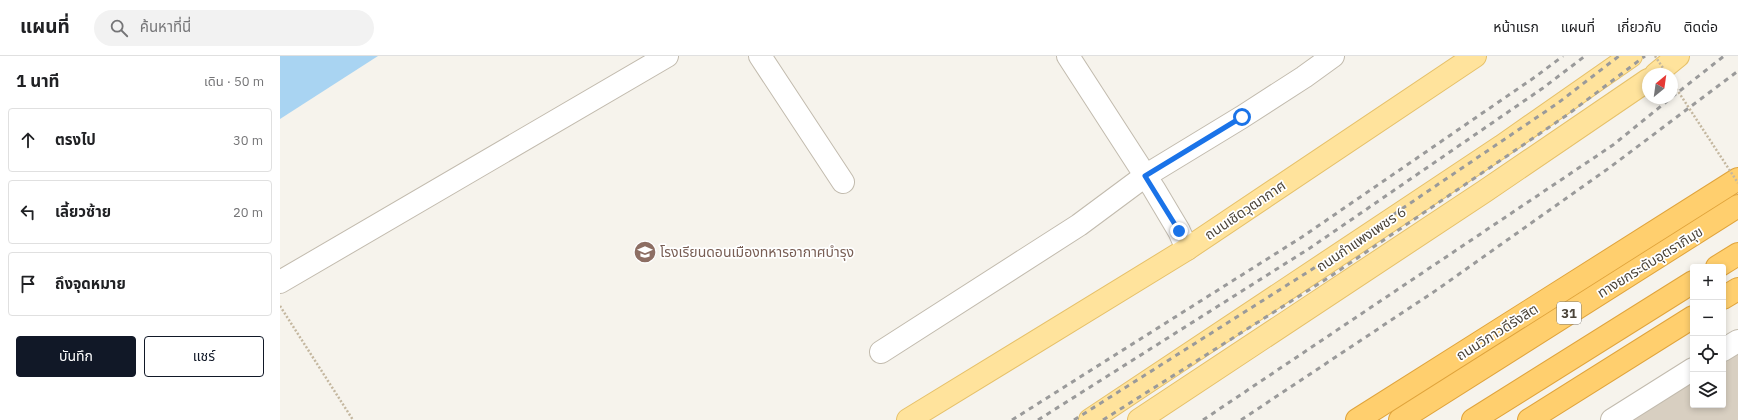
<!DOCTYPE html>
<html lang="th">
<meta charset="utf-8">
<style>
:root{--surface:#fff;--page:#f2f2f2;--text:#202124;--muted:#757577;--line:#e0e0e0;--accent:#111827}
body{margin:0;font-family:"IBM Plex Sans","Noto Sans Thai",sans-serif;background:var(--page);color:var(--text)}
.controls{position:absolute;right:12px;bottom:12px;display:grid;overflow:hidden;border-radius:4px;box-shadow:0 2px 6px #0003}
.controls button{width:36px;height:36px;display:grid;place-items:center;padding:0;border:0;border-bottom:1px solid var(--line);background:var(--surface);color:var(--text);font:20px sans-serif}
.compass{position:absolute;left:1362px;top:12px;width:36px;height:36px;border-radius:50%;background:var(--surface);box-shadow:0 2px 6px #0003;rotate:29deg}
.stop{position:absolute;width:12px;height:12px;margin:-9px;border:3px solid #1a73e8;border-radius:50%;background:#fff}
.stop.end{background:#1a73e8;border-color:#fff;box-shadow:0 1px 4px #0008}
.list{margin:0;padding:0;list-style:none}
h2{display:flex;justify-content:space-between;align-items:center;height:52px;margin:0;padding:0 16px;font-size:17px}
h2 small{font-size:13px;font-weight:400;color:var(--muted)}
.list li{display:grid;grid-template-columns:26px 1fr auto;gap:12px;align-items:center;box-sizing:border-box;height:64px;margin:0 8px 8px;padding:0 8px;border:1px solid var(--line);border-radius:4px}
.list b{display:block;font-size:15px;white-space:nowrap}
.list em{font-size:13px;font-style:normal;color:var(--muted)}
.actions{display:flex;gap:8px;padding:12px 16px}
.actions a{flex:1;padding:9px 0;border:1px solid var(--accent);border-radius:4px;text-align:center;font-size:14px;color:var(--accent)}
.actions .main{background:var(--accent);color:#fff}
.icon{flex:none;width:22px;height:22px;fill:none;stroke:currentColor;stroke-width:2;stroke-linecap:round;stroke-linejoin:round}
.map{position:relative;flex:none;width:1458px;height:364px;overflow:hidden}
header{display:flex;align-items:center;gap:24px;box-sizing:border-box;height:56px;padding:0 20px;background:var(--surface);border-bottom:1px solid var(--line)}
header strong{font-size:19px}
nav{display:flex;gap:22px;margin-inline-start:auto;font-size:14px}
.search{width:280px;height:36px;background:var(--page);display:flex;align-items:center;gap:10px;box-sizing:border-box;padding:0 14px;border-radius:22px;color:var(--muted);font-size:15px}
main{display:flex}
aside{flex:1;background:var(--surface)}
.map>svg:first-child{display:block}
.water{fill:#a9d4f2}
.building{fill:#d8cfc1}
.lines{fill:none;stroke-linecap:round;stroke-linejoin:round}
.minor-casing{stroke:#c2bbae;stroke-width:24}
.major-casing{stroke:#e6c16a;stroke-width:24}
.highway-casing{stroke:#e0a43c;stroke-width:24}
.path{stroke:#c4b79f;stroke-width:2.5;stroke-dasharray:2 2;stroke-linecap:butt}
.minor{stroke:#fff;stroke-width:22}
.major{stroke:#ffe39c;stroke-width:22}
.highway{stroke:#ffcf6e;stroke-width:22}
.rail{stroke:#9a9a9a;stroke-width:3;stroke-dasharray:5 5;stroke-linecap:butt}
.path-bridge{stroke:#c4b79f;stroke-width:2.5;stroke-dasharray:2 2;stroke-linecap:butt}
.route{stroke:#1a73e8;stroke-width:5}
.labels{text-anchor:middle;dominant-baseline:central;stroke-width:3.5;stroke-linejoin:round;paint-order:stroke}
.shield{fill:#fff;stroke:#817c74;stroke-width:1}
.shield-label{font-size:13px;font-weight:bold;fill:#4b4439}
.street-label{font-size:14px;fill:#4b4439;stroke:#fff}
.education-label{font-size:14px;fill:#785e54;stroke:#fff;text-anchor:start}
</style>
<header>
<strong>แผนที่</strong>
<div class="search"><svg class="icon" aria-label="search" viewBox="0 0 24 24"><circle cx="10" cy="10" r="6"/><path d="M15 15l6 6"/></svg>ค้นหาที่นี่</div>
<nav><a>หน้าแรก</a><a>แผนที่</a><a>เกี่ยวกับ</a><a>ติดต่อ</a></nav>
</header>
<main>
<aside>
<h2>1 นาที<small>เดิน · 50 m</small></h2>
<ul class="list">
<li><svg class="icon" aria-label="ahead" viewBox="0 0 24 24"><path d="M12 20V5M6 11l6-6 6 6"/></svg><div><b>ตรงไป</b></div><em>30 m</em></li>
<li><svg class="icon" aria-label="left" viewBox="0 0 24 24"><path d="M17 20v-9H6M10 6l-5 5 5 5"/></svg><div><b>เลี้ยวซ้าย</b></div><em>20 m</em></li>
<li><svg class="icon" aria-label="arrive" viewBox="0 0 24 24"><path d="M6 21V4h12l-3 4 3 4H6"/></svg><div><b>ถึงจุดหมาย</b></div></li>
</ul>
<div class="actions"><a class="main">บันทึก</a><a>แชร์</a></div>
</aside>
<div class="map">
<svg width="1458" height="364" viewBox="0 0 1458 364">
<rect width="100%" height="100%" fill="#f6f3ec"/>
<path class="water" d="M 0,0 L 98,0 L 0,63 Z"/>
<path class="building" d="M 1458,295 L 1458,364 L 1352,364 L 1413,324 L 1413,349 L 1443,349 L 1443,305 Z"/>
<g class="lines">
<g class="minor-casing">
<g id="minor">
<path d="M 480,0 L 563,126"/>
<path d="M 788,0 L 874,133 L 899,175 L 907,193"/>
<path d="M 0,226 L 387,0"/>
<path d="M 1443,294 L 1458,285"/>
<path d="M 601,296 L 799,169 L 865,120 L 962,61 L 1024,21 L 1053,0"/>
<path d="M 1332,364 L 1413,313"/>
</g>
</g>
<g class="major-casing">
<g id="major">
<path d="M 1376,18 L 1398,0"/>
<path d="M 628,364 L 907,193 L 1195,0"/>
<path d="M 810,364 L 1222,90 L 1351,0"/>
<path d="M 859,364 L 1205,135 L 1368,24"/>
</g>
</g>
<g class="highway-casing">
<g id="highway">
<path d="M 1437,211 L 1458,198"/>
<path d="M 1443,242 L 1458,233"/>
<path d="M 1077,364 L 1458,123"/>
<path d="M 1120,364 L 1458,150"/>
<path d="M 1193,364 L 1413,226"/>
<path d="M 1249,364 L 1413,261"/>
</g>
</g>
<path class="path" d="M 0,250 L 73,364"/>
<use href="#minor" class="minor"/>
<use href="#major" class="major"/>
<use href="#highway" class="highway"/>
<g class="rail">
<path d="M 1392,41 L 1444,0"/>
<path d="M 732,364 L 1022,181 L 1255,21 L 1283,0"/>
<path d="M 758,364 L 1030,192 L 1263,32 L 1305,0"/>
<path d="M 794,364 L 1042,207 L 1278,47 L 1339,0"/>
<path d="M 823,364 L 1051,220 L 1287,59 L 1365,0"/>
<path d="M 923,364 L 1333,89 L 1391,42"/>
<path d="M 961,364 L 1158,233 L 1329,112 L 1458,15"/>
</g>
<g class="path-bridge">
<path d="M 1375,0 L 1387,18"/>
<path d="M 1392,26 L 1458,127"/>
</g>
</g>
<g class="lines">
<path class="route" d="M 899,175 L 865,120 L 962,61"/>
</g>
<defs>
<g id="school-disc" transform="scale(1.15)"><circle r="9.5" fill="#8d6e63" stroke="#fff"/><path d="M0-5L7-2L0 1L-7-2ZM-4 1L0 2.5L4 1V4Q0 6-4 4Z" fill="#fff"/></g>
</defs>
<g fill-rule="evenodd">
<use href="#school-disc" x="365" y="196"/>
</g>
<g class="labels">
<rect class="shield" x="1277" y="246" width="24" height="22" rx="3"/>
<g class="shield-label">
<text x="1289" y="257">31</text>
</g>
<g class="street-label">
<text transform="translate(965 154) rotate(-34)">ถนนเชิดวุฒากาศ</text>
<text transform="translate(1081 183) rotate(-34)">ถนนกำแพงเพชร 6</text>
<text transform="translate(1370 206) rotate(-32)">ทางยกระดับอุตราภิมุข</text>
<text transform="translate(1217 276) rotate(-32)">ถนนวิภาวดีรังสิต</text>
</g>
<g class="education-label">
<text x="380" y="196">โรงเรียนดอนเมืองทหารอากาศบำรุง</text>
</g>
</g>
</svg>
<div class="controls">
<button>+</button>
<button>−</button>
<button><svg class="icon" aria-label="locate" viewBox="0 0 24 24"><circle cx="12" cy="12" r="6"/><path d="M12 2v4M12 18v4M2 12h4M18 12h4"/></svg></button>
<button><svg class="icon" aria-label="layers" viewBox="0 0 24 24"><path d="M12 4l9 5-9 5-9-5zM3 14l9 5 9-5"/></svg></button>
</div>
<svg class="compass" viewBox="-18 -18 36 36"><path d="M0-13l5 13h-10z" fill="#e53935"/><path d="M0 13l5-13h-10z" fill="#757577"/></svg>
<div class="stop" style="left:962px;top:61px"></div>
<div class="stop end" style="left:899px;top:175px"></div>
</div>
</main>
